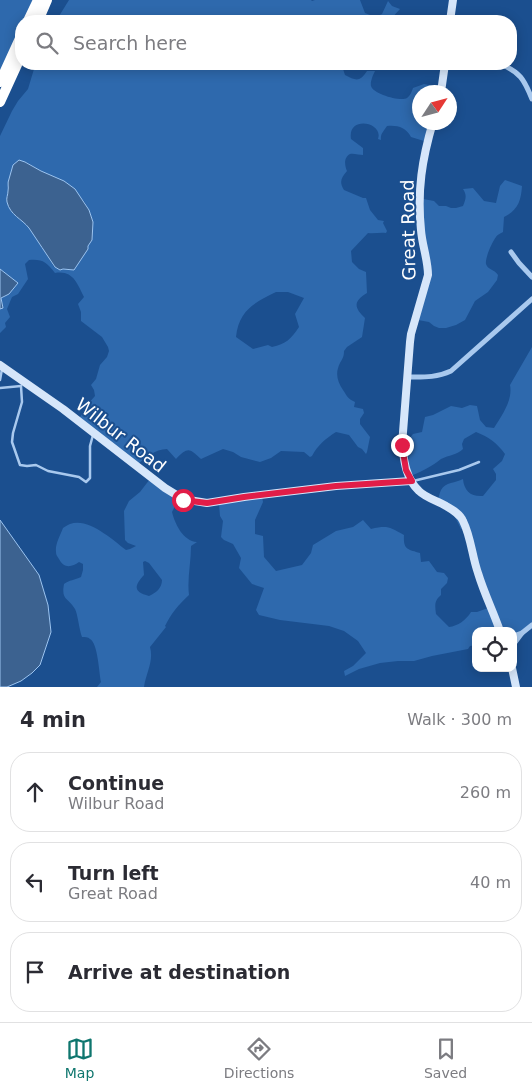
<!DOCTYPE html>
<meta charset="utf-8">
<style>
:root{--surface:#fff;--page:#f2f2f3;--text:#2b2b33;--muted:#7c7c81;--line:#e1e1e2;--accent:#0f766e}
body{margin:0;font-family:"DejaVu Sans",sans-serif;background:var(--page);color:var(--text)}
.controls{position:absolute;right:15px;bottom:15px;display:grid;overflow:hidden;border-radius:10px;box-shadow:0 2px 12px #0003}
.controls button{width:45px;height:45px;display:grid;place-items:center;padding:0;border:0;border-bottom:1px solid var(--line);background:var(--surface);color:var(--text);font:25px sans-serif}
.compass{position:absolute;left:412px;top:85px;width:45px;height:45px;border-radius:50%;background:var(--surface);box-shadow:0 2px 12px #0003;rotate:54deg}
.stop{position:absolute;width:15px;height:15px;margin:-11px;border:4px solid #e11d48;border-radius:50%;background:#fff}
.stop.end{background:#e11d48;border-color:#fff;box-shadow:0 1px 5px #0008}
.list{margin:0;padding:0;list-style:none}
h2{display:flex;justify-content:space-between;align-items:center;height:65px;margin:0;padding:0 20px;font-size:21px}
h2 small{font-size:16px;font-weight:400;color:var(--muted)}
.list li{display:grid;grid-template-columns:32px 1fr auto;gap:15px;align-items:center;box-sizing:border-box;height:80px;margin:0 10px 10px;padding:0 10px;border:1px solid var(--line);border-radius:20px}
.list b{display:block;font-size:19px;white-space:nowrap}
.list p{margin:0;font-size:16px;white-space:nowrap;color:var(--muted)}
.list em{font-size:16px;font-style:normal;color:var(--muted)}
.icon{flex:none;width:28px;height:28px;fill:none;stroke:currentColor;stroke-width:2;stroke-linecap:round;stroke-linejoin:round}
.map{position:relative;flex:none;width:532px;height:687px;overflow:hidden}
.search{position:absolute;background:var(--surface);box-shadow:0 2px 12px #0003;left:15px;right:15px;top:15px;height:55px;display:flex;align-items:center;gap:12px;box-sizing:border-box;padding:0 18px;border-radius:20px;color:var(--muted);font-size:19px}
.sheet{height:335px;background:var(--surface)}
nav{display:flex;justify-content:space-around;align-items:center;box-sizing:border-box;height:70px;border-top:1px solid var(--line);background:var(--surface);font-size:14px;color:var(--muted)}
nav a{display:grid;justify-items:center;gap:2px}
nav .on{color:var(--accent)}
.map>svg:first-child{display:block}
.green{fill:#2e69ad;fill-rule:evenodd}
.water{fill:#3c6290;stroke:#9cc4f0}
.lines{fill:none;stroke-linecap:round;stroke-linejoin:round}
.lane{stroke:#a9c9ee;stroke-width:2.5}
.street{stroke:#a9c9ee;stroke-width:5}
.secondary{stroke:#d6e6fa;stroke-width:8}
.highway{stroke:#fff;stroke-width:10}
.route{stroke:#e11d48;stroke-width:6}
.labels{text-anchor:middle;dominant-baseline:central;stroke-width:4;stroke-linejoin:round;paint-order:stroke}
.street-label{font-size:18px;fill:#fff;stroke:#1b4f8f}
</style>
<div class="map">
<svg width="532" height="687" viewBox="0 0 532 687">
<rect width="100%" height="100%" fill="#1b4f8f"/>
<g class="green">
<path d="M 0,0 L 38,0 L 28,21 L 21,21 L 21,36 L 0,82 Z"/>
<path d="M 69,0 L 311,0 L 312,1 L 315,0 L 360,0 L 365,13 L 375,17 L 382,14 L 388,1 L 392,6 L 400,9 L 389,21 L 56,21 Z"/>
<path d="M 38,64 L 343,64 L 343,69 L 345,75 C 356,81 360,82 367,71 L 375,71 C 373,75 370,82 371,86 C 373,94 401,102 407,98 C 410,96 412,91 413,88 L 424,84 L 440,87 L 439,92 L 420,92 L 420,122 L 432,123 L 424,141 L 411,137 C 406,127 397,125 387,126 C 384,131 380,134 381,140 L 378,139 C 384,122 347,115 351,139 L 363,148 L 363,155 C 360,155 353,153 350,154 C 343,158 345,166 347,171 C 341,178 339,182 344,190 L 363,198 L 366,198 L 370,210 L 378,220 L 384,221 L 383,223 L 387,231 L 386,233 C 380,232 374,234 368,233 L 351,251 L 352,262 L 359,269 L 366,272 L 367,293 C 354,301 353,307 365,318 L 362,337 L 347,347 L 344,351 C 344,356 343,358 340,363 C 335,373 337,381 343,390 C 347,396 348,399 355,402 L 354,407 L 363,409 L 364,413 L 360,419 L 360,424 L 370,437 L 367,452 L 366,454 L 362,449 L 358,447 L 349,435 L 336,432 C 325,439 318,445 312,456 L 310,457 L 304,452 L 281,451 L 271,458 L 260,462 L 241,457 L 233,452 L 223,449 L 201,459 C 189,448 188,447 176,459 L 167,449 C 155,449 145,458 137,465 L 78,420 L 84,411 L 87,405 L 95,396 L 94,390 L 91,385 L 96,379 L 100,365 L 107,357 L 109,351 L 108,347 L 102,337 L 81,321 L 81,312 L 78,304 L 84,297 C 77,283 73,270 55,273 C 46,262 43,259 29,260 L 25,264 L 28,279 L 18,294 L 12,297 L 7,309 L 10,317 L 5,323 L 6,327 L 0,333 L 0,309 L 3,308 L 1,298 L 9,294 L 3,273 L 0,269 L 0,136 L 12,111 L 18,101 L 28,89 L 34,69 ZM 26,162 L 41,171 L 84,201 L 89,210 L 93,222 L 92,240 L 88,246 L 54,267 C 46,254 38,240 28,227 C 22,219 11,215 8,204 C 7,201 9,179 10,176 C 11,172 13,169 13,165 ZM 276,292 L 288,292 L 304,298 L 295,314 L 299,327 C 291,339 286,344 272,347 L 268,345 L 253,349 L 236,337 C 239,310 254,303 276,292 Z"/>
<path d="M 505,180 L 522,186 C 521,201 518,210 504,217 L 503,232 C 501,233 497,235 496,237 C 492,242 485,258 486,264 C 488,270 494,269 498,275 L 497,280 L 488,292 L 475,301 L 465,320 L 456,325 L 446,328 L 439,328 L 434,326 L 429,322 L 418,320 L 426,271 L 417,208 L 416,208 L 418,198 L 434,201 L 439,206 L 446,206 L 451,208 L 456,208 L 463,206 C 466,199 467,195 463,189 L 473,188 L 484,201 L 496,203 L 500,186 Z"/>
<path d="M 532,347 L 532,622 L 526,627 L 513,645 L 513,631 L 476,631 L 476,645 L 470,646 L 468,649 L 432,656 L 414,661 L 398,661 L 380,663 L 359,669 L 345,676 L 344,671 L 353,666 L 366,653 L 358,641 L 344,631 L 329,626 L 280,620 L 259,615 L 256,610 L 264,588 L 252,584 L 239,568 L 241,558 L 233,544 L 224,540 L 221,537 L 223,521 L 220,516 L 219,504 L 262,496 L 263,502 L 255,520 L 255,534 L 263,536 L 264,557 L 276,571 L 302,565 L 311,553 L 313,545 L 336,531 L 353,527 L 363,520 L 371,529 C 388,525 389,527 404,535 C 403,550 408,549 420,553 L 421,562 L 429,561 L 437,572 L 444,573 L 448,578 L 447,583 L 441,589 L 441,595 C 434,601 435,605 436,614 L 449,627 C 458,626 466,620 471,612 L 477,612 L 488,608 L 463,529 L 461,529 L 452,511 L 437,502 C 439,498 439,494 441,490 C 445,482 456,483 463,479 C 464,491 471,497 483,496 L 496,480 L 496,474 L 493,469 L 502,461 L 505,454 C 497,443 489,437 476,432 L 464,439 L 462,444 L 463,449 C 457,455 449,455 441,459 C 438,461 435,464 431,466 C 424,470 417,474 409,476 L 408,440 L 413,434 L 422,432 L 425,417 L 433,415 L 451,406 L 462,408 L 470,405 L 477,406 L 480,420 L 486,427 L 494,428 C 502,415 513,400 510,385 Z"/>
<path d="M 150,479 L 179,498 L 172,512 C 175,524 183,541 197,542 L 191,546 C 191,563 187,579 189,595 C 178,605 171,614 165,626 L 166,627 L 150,647 C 154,661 146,673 144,687 L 97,687 L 101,682 C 99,673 98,643 90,639 C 88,637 85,637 82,637 C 79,629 78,615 75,609 C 68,597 61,601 64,584 C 69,580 75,580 81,577 L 83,570 L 83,564 L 79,562 C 72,567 64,569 59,559 C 57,556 56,555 56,552 C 55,544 60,536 63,528 C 65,527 67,525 70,524 C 88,517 113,540 126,550 L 130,549 L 136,546 L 128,543 L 125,540 L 124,511 L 129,501 L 140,492 ZM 145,561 L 149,563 L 162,580 C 162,588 156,593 149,596 C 133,592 134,586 144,575 L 143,562 Z"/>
</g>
<g class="water">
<path d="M 19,160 L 25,162 L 41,171 L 64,181 L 75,189 L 89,210 L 93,222 L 92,240 L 88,246 L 88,249 L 74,270 L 63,269 L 60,270 L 55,267 C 46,254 38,241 29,228 C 22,219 10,215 7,202 C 6,198 8,195 8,191 C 9,187 7,183 9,179 C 10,174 12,170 13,165 Z"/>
<path d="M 0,269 L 18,283 L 9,294 L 1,298 L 3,308 L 0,309 Z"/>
<path d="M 0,520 L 39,575 L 48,605 L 51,632 L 40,665 L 32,673 L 21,681 L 7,687 L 0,687 Z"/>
</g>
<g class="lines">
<g class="lane">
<path d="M 0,380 L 2,369"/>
<path d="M 21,386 L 22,402 L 13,433 L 12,442 L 20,465 L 27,466 L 36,465 L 48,471 L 79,477 L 86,482 L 90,478 L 90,446 L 93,435"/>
<path d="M 0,388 L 21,386"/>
<path d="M 413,481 L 459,470 L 479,462"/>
</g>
<g class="street">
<path d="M 500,64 C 520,72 524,79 532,99"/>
<path d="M 511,252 L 519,263 L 532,277"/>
<path d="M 407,377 C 423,377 436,378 451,371 L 532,299"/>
<path d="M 522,633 L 532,625"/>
<path d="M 513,636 L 522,633 L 513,645"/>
</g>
<g class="secondary">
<path d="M 450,21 L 453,0"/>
<path d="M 441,92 L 445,64"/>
<path d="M 433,122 C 422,159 417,191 421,230 C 422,245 428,260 428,275 L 411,334 L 410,342 L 402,445 C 404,461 406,479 419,491 C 426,498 438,501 446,506 C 453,510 460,514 463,521 C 471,537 472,556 478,573 C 484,593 493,611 500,631"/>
<path d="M 0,365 L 63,409 L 165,488 L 183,499 L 207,503 L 244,497 L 336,486 L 411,481"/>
<path d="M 512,668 L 516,687"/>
</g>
<g class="highway">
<path d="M 28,21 L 38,0"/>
<path d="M 38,21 L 47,0"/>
<path d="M 0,82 L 21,36"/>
<path d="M 0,102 L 21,56"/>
</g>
</g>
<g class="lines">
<path class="route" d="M 183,500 L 207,503 L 244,497 L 336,486 L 412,481 L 406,470 L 402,445"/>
</g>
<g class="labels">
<g class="street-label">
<text transform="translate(408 230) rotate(-91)">Great Road</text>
<text transform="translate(121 435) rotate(38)">Wilbur Road</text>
</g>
</g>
</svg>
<div class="controls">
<button><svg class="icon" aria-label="locate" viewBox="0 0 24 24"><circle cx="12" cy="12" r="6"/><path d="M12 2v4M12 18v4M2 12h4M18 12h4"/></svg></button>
</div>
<svg class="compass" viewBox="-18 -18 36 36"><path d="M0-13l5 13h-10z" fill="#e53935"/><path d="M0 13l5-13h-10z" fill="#7c7c81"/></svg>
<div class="stop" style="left:183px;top:500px"></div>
<div class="stop end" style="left:402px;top:445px"></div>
<div class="search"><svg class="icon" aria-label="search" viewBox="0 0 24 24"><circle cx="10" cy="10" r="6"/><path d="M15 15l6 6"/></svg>Search here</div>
</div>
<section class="sheet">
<h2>4 min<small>Walk · 300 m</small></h2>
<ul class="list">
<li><svg class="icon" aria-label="ahead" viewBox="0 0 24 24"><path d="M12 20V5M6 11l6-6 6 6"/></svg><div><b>Continue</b><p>Wilbur Road</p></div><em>260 m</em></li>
<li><svg class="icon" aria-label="left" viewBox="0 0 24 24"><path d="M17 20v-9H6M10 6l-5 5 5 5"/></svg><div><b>Turn left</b><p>Great Road</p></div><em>40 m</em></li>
<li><svg class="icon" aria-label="arrive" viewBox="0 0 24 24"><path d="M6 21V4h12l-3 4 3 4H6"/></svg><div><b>Arrive at destination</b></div></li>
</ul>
</section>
<nav>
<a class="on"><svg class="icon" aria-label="map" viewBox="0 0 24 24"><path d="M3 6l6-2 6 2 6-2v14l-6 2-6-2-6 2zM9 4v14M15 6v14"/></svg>Map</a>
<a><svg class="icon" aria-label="directions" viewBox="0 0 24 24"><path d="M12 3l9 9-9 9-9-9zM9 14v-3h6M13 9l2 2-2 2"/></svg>Directions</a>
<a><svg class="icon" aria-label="saved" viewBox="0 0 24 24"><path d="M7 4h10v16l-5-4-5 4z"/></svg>Saved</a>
</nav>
